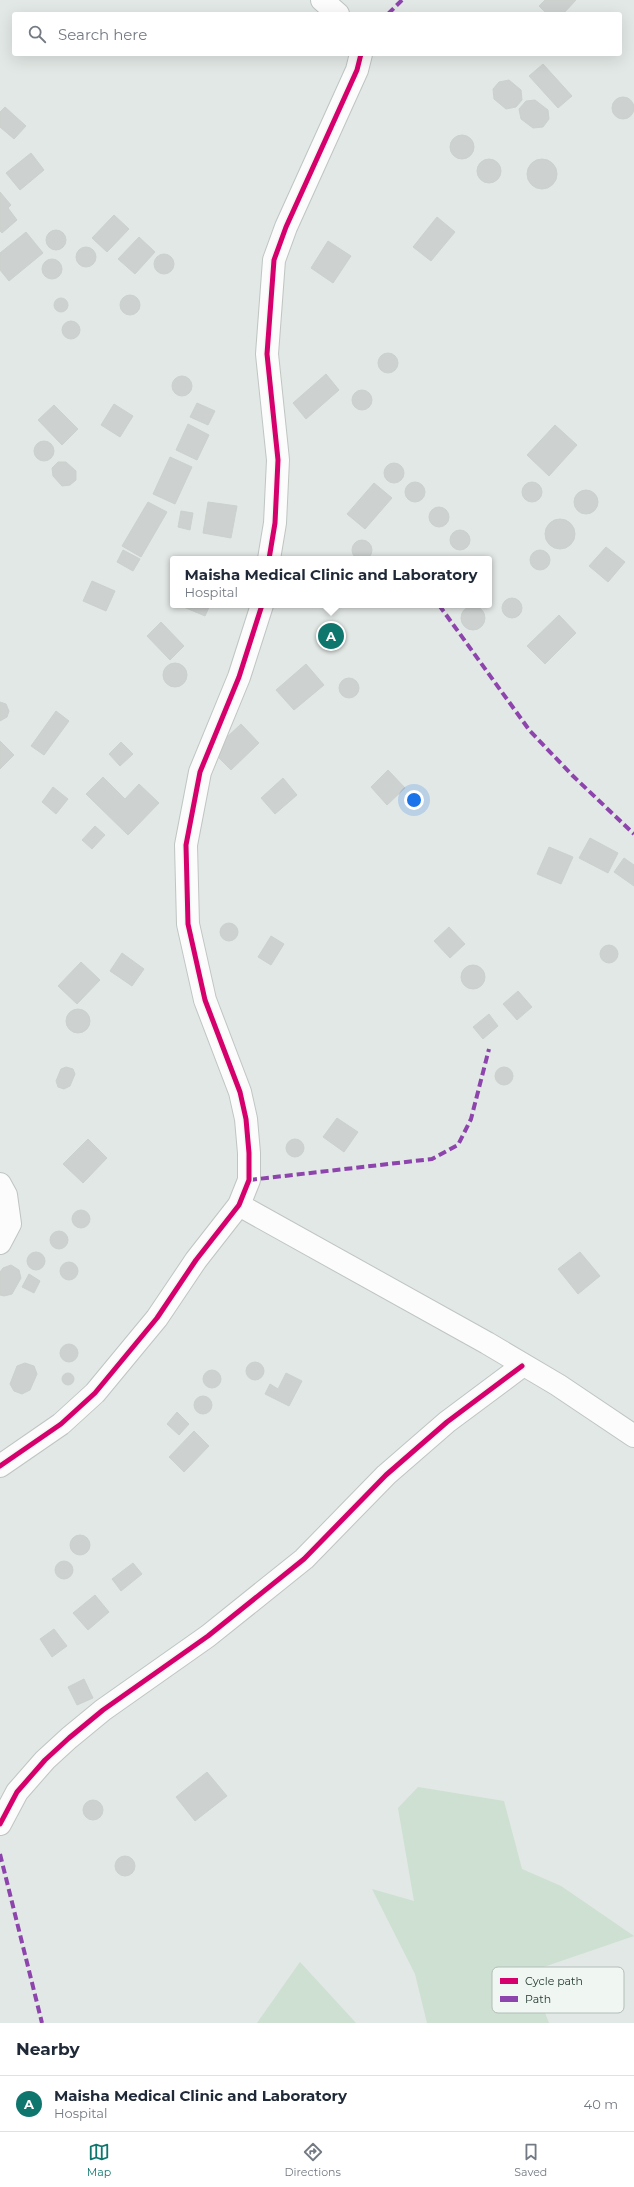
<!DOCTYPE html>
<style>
:root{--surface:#fff;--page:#f6f6f7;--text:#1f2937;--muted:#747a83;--line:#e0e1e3;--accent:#0f766e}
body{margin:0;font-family:Montserrat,sans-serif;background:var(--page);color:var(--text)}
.you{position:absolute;left:414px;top:800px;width:14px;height:14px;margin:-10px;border:3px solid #fff;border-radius:50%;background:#1a73e8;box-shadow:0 0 0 6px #1a73e833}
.badge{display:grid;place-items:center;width:26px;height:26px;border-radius:50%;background:var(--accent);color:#fff;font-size:13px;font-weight:700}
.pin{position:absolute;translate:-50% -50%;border:2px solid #fff;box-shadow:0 1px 4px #0006}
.popup{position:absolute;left:170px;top:556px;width:322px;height:52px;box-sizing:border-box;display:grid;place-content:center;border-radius:4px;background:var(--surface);filter:drop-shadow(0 1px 3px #0005);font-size:13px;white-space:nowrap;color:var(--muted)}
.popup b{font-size:15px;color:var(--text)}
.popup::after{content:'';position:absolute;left:50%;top:100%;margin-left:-8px;border:8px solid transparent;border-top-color:var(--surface)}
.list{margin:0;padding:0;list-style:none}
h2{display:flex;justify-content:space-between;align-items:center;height:52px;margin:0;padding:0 16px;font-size:17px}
h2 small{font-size:13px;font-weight:400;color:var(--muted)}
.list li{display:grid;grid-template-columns:26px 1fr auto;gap:12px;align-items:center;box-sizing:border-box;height:56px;padding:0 16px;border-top:1px solid var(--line)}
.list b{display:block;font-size:15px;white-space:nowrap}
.list p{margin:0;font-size:13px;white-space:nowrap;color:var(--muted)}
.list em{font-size:13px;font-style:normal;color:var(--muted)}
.icon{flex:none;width:22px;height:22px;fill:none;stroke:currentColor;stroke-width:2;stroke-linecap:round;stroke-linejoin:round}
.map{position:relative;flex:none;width:634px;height:2023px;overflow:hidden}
.search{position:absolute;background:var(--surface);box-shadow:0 4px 16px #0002;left:12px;right:12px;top:12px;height:44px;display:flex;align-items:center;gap:10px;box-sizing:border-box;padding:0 14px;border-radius:4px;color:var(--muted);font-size:15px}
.sheet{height:108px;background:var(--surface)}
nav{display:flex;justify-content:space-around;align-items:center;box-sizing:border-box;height:56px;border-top:1px solid var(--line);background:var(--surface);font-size:11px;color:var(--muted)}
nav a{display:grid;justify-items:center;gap:2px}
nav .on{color:var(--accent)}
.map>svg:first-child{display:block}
.green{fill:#cde0d1}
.building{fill:#cdd1cf;stroke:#cbd1ce}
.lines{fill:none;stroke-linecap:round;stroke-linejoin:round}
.minor-casing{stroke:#bfc5c2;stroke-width:24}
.minor{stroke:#fbfcfb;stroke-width:22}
.quiet{stroke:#8e44ad;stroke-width:4;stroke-dasharray:8 4;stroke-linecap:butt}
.cycleway-casing{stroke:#f0f7f3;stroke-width:8}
.cycleway{stroke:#d6006c;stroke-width:5}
.key{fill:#f0f7f3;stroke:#b2beb8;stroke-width:1}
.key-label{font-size:11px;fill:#233930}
</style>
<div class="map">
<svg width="634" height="2023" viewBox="0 0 634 2023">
<rect width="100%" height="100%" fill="#e2e8e5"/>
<g class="green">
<path d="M 418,1787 L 504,1801 L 522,1869 L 561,1886 L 634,1936 L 529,1972 L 549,2023 L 427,2023 L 415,1974 L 372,1889 L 414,1901 L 398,1808 Z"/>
<path d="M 300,1962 L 356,2023 L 257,2023 Z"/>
</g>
<g class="building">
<path d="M 545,0 L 576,0 L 563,14 L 547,14 L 539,6 Z"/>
<path d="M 543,64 L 572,96 L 558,108 L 529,76 Z"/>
<path d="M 509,80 L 521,90 L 522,100 L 516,107 L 506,109 L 494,99 L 493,89 L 499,82 Z"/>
<circle cx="623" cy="108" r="11"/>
<path d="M 535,100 L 548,110 L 549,119 L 543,127 L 533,128 L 521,119 L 519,109 L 526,101 Z"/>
<path d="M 5,107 L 26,126 L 14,139 L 0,127 L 0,112 Z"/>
<circle cx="462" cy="147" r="12"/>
<path d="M 31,153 L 44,170 L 20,190 L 6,173 Z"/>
<circle cx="489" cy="171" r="12"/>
<circle cx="542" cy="174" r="15"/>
<path d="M 0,192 L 11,205 L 8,208 L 17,220 L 2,233 L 0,231 Z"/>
<path d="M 114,215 L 129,229 L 107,252 L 92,238 Z"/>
<path d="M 437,217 L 455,232 L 431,261 L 413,247 Z"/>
<circle cx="56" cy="240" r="10"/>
<path d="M 26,232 L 43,253 L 9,281 L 0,270 L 0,253 Z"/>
<path d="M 139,237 L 155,252 L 135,274 L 118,259 Z"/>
<path d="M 328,241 L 351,256 L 333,283 L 311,268 Z"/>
<circle cx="86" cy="257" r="10"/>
<circle cx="164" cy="264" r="10"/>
<circle cx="52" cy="269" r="10"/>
<circle cx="130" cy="305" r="10"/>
<circle cx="61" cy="305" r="7"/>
<circle cx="71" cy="330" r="9"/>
<circle cx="388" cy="363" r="10"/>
<path d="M 326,374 L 339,390 L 306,419 L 293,403 Z"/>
<circle cx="182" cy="386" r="10"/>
<circle cx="362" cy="400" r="10"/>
<path d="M 197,403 L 215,411 L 208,425 L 190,417 Z"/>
<path d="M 114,404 L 133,416 L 120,437 L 101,425 Z"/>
<path d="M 54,405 L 78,429 L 62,445 L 38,420 Z"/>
<path d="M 188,424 L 209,435 L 197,460 L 176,450 Z"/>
<path d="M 555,425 L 577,445 L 549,476 L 527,455 Z"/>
<circle cx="44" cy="451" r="10"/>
<path d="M 170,457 L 192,467 L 175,504 L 153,494 Z"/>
<path d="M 58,462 L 66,462 L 76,471 L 76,480 L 70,485 L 62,486 L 53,476 L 52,468 Z"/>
<circle cx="394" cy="473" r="10"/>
<circle cx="415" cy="492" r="10"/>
<circle cx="532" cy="492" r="10"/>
<path d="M 374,483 L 392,498 L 365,529 L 347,514 Z"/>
<circle cx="586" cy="502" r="12"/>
<path d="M 148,502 L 167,512 L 141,557 L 122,546 Z"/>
<path d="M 208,502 L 237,506 L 231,538 L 203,533 Z"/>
<circle cx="439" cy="517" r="10"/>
<path d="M 181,511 L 193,513 L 190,530 L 178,527 Z"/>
<circle cx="560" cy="534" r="15"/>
<circle cx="460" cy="540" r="10"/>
<circle cx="362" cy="550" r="10"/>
<path d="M 606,547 L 625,562 L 608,582 L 589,566 Z"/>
<circle cx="540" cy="560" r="10"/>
<path d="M 123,550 L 140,559 L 133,571 L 117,562 Z"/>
<path d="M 92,581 L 115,591 L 106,611 L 83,601 Z"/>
<circle cx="512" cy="608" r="10"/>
<path d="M 179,605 L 210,605 L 205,616 Z"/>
<circle cx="473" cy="618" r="12"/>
<path d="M 559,615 L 576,633 L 545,664 L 527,646 Z"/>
<path d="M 161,622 L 184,646 L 170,660 L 147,636 Z"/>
<circle cx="175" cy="675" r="12"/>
<path d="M 306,664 L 324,685 L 294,710 L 276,690 Z"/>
<circle cx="349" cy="688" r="10"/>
<path d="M 0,702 L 6,704 L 9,711 L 7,717 L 0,721 Z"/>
<path d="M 56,711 L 69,721 L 44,755 L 31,746 Z"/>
<path d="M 241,724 L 259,743 L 231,770 L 212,751 Z"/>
<path d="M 0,741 L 14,755 L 0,769 Z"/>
<path d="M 121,742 L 133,754 L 120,766 L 109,754 Z"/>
<path d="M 388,770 L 405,788 L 387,805 L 371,787 Z"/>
<path d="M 103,777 L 125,799 L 139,784 L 159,803 L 128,835 L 86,794 Z"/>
<path d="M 283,778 L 297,795 L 275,814 L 261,798 Z"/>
<path d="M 53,787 L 68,799 L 56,814 L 42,802 Z"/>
<path d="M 95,826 L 105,835 L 92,849 L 82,840 Z"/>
<path d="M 590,838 L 618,853 L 608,873 L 579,858 Z"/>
<path d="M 549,847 L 573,857 L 561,884 L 537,874 Z"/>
<path d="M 624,858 L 634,865 L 634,886 L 614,872 Z"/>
<circle cx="229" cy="932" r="9"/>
<path d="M 449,927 L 465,944 L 450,958 L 434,941 Z"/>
<path d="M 271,936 L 284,944 L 271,965 L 258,957 Z"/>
<circle cx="609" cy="954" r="9"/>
<path d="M 122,953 L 144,969 L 132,986 L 110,971 Z"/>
<path d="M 81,962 L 100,980 L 77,1004 L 58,986 Z"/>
<circle cx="473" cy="977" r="12"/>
<path d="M 518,991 L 532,1007 L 517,1020 L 503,1004 Z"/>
<circle cx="78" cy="1021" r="12"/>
<path d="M 489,1014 L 498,1026 L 483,1039 L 473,1027 Z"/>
<circle cx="504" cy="1076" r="9"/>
<path d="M 66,1067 L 73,1069 L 75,1074 L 70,1086 L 64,1089 L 58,1087 L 56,1081 L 61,1069 Z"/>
<path d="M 337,1118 L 358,1132 L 344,1152 L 323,1137 Z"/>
<path d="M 88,1139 L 107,1158 L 83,1183 L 63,1164 Z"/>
<circle cx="295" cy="1148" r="9"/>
<circle cx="81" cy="1219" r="9"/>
<circle cx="59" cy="1240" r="9"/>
<circle cx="36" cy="1261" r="9"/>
<path d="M 580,1252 L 600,1276 L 578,1294 L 558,1269 Z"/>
<circle cx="69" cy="1271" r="9"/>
<path d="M 11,1265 L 19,1270 L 21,1278 L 12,1294 L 4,1296 L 0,1295 L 0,1272 L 3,1268 Z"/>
<path d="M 29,1274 L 40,1281 L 34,1293 L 22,1287 Z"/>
<circle cx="69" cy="1353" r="9"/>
<circle cx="255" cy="1371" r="9"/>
<path d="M 25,1363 L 34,1366 L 37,1374 L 30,1390 L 22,1394 L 14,1391 L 10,1384 L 17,1366 Z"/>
<circle cx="212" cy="1379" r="9"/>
<circle cx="68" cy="1379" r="6"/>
<path d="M 286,1373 L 302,1381 L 289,1406 L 265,1394 L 270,1384 L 278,1389 Z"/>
<circle cx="203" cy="1405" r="9"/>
<path d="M 177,1412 L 189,1424 L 179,1435 L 167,1424 Z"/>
<path d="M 194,1431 L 209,1446 L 184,1472 L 169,1457 Z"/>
<circle cx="80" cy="1545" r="10"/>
<circle cx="64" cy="1570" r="9"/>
<path d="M 133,1563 L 142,1574 L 121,1591 L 112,1579 Z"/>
<path d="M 95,1595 L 109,1612 L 88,1630 L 73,1613 Z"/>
<path d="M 54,1629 L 67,1646 L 52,1657 L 40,1639 Z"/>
<path d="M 84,1679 L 93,1698 L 77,1705 L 68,1687 Z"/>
<path d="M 207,1772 L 227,1796 L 195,1821 L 176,1797 Z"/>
<circle cx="93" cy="1810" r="10"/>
<circle cx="125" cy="1866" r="10"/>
</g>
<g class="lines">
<g class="minor-casing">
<g id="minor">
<path d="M 322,0 L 338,14"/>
<path d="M 269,559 L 275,523 L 278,460 L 267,354 L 274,260 L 286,227 L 357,70 L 361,54"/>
<path d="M 0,1184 L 6,1195 L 10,1224 L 0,1243"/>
<path d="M 239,1205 L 487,1343 L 558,1385 L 634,1436"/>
<path d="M 0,1466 L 61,1424 L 95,1393 L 157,1318 L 196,1260 L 239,1205 L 249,1180 L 249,1153 L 246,1119 L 240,1092 L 205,1000 L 188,924 L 186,845 L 200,772 L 239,677 L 262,605"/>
<path d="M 0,1824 L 17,1792 L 45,1760 L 69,1738 L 103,1710 L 208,1636 L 304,1559 L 386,1475 L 447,1422 L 522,1366"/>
</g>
</g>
<use href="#minor" class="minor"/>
<g class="quiet">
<path d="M 388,14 L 402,0"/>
<path d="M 439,605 L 530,731 L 573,776 L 634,834"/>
<path d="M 249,1180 L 432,1159 L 458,1145 L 471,1119 L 489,1049"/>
<path d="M 0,1854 L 42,2023"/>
</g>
<g class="cycleway-casing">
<g id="cycleway">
<path d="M 269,559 L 275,523 L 278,460 L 267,354 L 274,260 L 286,227 L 357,70 L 361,54"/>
<path d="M 0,1466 L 61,1424 L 95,1393 L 157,1318 L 196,1260 L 239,1205 L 249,1180 L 249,1153 L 246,1119 L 240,1092 L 205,1000 L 188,924 L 186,845 L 200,772 L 239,677 L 262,605"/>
<path d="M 0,1824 L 17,1792 L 45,1760 L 69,1738 L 103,1710 L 208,1636 L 304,1559 L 386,1475 L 447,1422 L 522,1366"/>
</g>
</g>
<use href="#cycleway" class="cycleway"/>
</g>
<rect x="492" y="1967" width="132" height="46" rx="6" class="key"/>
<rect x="500" y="1978" width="18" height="6" fill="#d6006c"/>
<rect x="500" y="1996" width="18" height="6" fill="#8e44ad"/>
<g class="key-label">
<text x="525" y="1985">Cycle path</text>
<text x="525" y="2003">Path</text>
</g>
</svg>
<div class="you"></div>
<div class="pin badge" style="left:331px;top:636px">A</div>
<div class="popup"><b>Maisha Medical Clinic and Laboratory</b>Hospital</div>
<div class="search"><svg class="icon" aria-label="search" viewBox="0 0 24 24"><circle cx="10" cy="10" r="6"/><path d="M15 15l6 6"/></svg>Search here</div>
</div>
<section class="sheet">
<h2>Nearby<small></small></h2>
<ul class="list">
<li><span class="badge">A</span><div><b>Maisha Medical Clinic and Laboratory</b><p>Hospital</p></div><em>40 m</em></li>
</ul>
</section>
<nav>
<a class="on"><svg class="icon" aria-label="map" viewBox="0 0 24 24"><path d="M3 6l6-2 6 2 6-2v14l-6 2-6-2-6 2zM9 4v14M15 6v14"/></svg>Map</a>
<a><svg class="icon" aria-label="directions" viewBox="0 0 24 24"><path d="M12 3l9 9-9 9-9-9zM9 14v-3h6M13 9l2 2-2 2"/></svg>Directions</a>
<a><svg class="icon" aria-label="saved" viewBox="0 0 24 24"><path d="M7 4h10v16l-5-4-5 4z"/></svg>Saved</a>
</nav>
